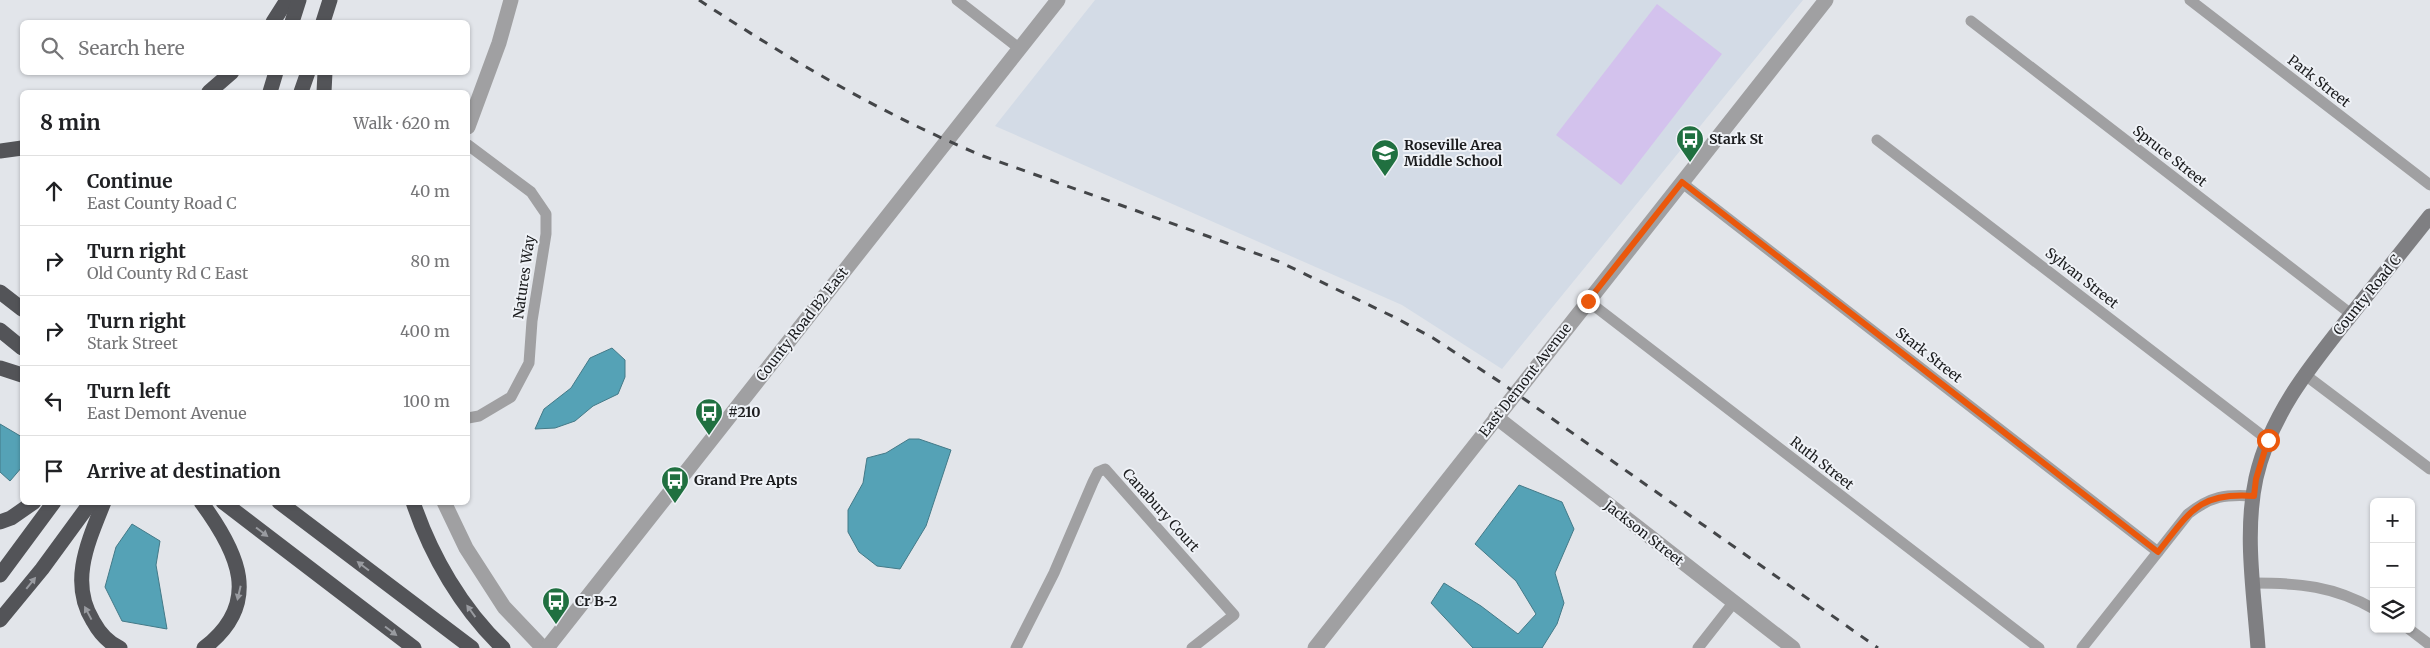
<!DOCTYPE html>
<meta charset="utf-8">
<style>
:root{--surface:#fff;--page:#f2f2f2;--text:#202124;--muted:#757577;--line:#e0e0e0}
body{margin:0;font-family:Merriweather,serif;background:var(--page);color:var(--text)}
.controls{position:absolute;right:15px;bottom:15px;display:grid;overflow:hidden;border-radius:8px;box-shadow:0 1px 4px #0004}
.controls button{width:45px;height:45px;display:grid;place-items:center;padding:0;border:0;border-bottom:1px solid var(--line);background:var(--surface);color:var(--text);font:25px sans-serif}
.stop{position:absolute;width:15px;height:15px;margin:-11px;border:4px solid #ea580c;border-radius:50%;background:#fff}
.stop.end{background:#ea580c;border-color:#fff;box-shadow:0 1px 5px #0008}
.list{margin:0;padding:0;list-style:none}
h2{display:flex;justify-content:space-between;align-items:center;height:65px;margin:0;padding:0 20px;font-size:21px}
h2 small{font-size:16px;font-weight:400;color:var(--muted)}
.list li{display:grid;grid-template-columns:32px 1fr auto;gap:15px;align-items:center;box-sizing:border-box;height:70px;padding:0 20px;border-top:1px solid var(--line)}
.list b{display:block;font-size:19px;white-space:nowrap}
.list p{margin:0;font-size:16px;white-space:nowrap;color:var(--muted)}
.list em{font-size:16px;font-style:normal;color:var(--muted)}
.icon{flex:none;width:28px;height:28px;fill:none;stroke:currentColor;stroke-width:2;stroke-linecap:round;stroke-linejoin:round}
.map{position:relative;flex:none;width:2430px;height:648px;overflow:hidden}
.search{position:absolute;background:var(--surface);box-shadow:0 1px 4px #0004;left:20px;top:20px;width:450px;height:55px;display:flex;align-items:center;gap:12px;box-sizing:border-box;padding:0 18px;border-radius:8px;color:var(--muted);font-size:19px}
.panel{position:absolute;background:var(--surface);box-shadow:0 1px 4px #0004;left:20px;top:90px;width:450px;height:415px;border-radius:8px}
.map>svg:first-child{display:block}
.built{fill:#d3dbe6}
.green{fill:#d3c2ed}
.water{fill:#55a2b6;stroke:#447a88}
.lines{fill:none;stroke-linecap:round;stroke-linejoin:round}
.minor{stroke:#a0a0a2;stroke-width:11}
.tertiary{stroke:#a0a0a2;stroke-width:15}
.secondary{stroke:#7f7f82;stroke-width:15}
.motorway{stroke:#535458;stroke-width:15}
.rail{stroke:#434548;stroke-width:3;stroke-dasharray:9 9;stroke-linecap:butt}
.oneway{fill:#999ba0}
.route{stroke:#ea580c;stroke-width:6}
.labels{text-anchor:middle;dominant-baseline:central;stroke-width:4;stroke-linejoin:round;paint-order:stroke}
.street-label{font-size:14px;fill:#1b1c1e;stroke:#eff2f7}
.poi-label{font-size:14px;font-weight:bold;fill:#1b1c1e;stroke:#eff2f7;text-anchor:start}
</style>
<div class="map">
<svg width="2430" height="648" viewBox="0 0 2430 648">
<rect width="100%" height="100%" fill="#e2e5ea"/>
<path class="built" d="M 1095,0 L 1803,0 L 1502,369 L 1402,305 L 995,126 Z"/>
<path class="green" d="M 1657,4 L 1722,54 L 1621,185 L 1556,135 Z"/>
<g class="water">
<path d="M 612,348 L 625,360 L 625,377 L 618,394 L 593,406 L 575,421 L 555,428 L 535,429 L 544,409 L 571,388 L 590,358 Z"/>
<path d="M 0,424 L 22,437 L 22,467 L 10,481 L 0,472 Z"/>
<path d="M 909,439 L 919,439 L 951,450 L 926,526 L 900,569 L 877,566 L 859,552 L 848,532 L 848,510 L 863,483 L 867,458 L 886,453 Z"/>
<path d="M 1519,485 L 1562,502 L 1574,529 L 1555,573 L 1564,603 L 1557,624 L 1542,648 L 1473,648 L 1431,603 L 1444,583 L 1481,606 L 1518,634 L 1536,614 L 1516,581 L 1475,544 Z"/>
<path d="M 132,524 L 160,541 L 156,565 L 167,629 L 122,621 L 105,587 L 116,547 Z"/>
</g>
<g class="lines">
<g class="minor">
<path d="M 957,0 L 1020,49"/>
<path d="M 2190,0 L 2430,185"/>
<path d="M 1971,21 L 2351,314"/>
<path d="M 1877,140 L 2268,440"/>
<path d="M 468,145 L 531,192 L 546,214 L 546,234 L 532,321 L 529,363 L 511,397 L 479,416 L 468,418"/>
<path d="M 1681,182 L 2158,552"/>
<path d="M 1588,301 L 2039,648"/>
<path d="M 2304,374 L 2430,469"/>
<path d="M 2254,583 C 2299,583 2334,586 2374,609"/>
<path d="M 2409,629 L 2430,645"/>
<path d="M 1016,648 L 1054,573 L 1093,482 L 1098,472 L 1105,469 L 1234,615 L 1192,648"/>
<path d="M 1698,648 L 1734,602"/>
<path d="M 2082,648 L 2188,514 C 2211,496 2225,494 2254,496"/>
</g>
<g class="tertiary">
<path d="M 468,127 L 499,43 L 511,0"/>
<path d="M 1496,417 L 1793,648"/>
<path d="M 444,502 L 466,548 L 504,607 L 543,648"/>
<path d="M 547,648 L 1058,0"/>
<path d="M 1315,648 L 1826,0"/>
</g>
<path class="secondary" d="M 2258,648 C 2254,593 2244,533 2256,478 C 2270,416 2308,369 2347,320 C 2375,285 2402,251 2430,216"/>
<g class="motorway">
<path d="M 273,22 L 287,0"/>
<path d="M 292,22 L 299,0"/>
<path d="M 323,22 L 330,0"/>
<path d="M 209,92 L 232,72"/>
<path d="M 270,92 L 276,72"/>
<path d="M 301,92 L 308,72"/>
<path d="M 324,92 L 325,72"/>
<path d="M 0,151 L 22,148"/>
<path d="M 0,292 L 22,309"/>
<path d="M 0,330 L 22,348"/>
<path d="M 0,368 L 22,375"/>
<path d="M 104,502 C 88,542 69,582 93,621 C 99,632 109,643 120,648"/>
<path d="M 201,502 C 238,552 263,603 204,648"/>
<path d="M 223,502 L 414,648"/>
<path d="M 279,502 L 472,648"/>
<path d="M 413,502 C 431,556 462,609 503,648"/>
<path d="M 0,522 L 11,518 L 34,502"/>
<path d="M 0,575 L 54,502"/>
<path d="M 0,620 L 42,569 L 91,502"/>
</g>
<path class="rail" d="M 699,0 C 790,60 882,114 983,156 L 1280,262 L 1396,318 L 1433,338 L 1500,382 L 1878,648"/>
</g>
<defs><path id="oneway-solid" d="M-6-.8H1V-3.2L6.5 0L1 3.2V.8H-6Z" transform="scale(1.25)"/></defs>
<g class="oneway">
<use href="#oneway-solid" transform="translate(262 532) rotate(37)"/>
<use href="#oneway-solid" transform="translate(363 566) rotate(-143)"/>
<use href="#oneway-solid" transform="translate(31 583) rotate(-51)"/>
<use href="#oneway-solid" transform="translate(239 593) rotate(103)"/>
<use href="#oneway-solid" transform="translate(471 611) rotate(-126)"/>
<use href="#oneway-solid" transform="translate(88 613) rotate(-118)"/>
<use href="#oneway-solid" transform="translate(391 631) rotate(37)"/>
</g>
<g class="lines">
<path class="route" d="M 1588,301 L 1682,182 L 2158,552 C 2190,512 2198,492 2254,496 L 2256,479 L 2268,440"/>
</g>
<defs>
<g id="bus-pin" transform="scale(1.4375)"><path d="M0 17L-7.5 6A9.5 9.5 0 1 1 7.5 6Z" fill="#207040" stroke="#eff2f7"/><path d="M-5-6H5V4H4V6H2V4H-2V6H-4V4H-5ZM-3.5-4V0h7V-4ZM-3.5 1.2v1.5H-2V1.2ZM2 1.2v1.5H3.5V1.2Z" fill="#fff"/></g>
<g id="school-pin" transform="scale(1.4375)"><path d="M0 17L-7.5 6A9.5 9.5 0 1 1 7.5 6Z" fill="#207040" stroke="#eff2f7"/><path d="M0-5L7-2L0 1L-7-2ZM-4 1L0 2.5L4 1V4Q0 6-4 4Z" fill="#fff"/></g>
</defs>
<g fill-rule="evenodd">
<use href="#bus-pin" x="1690" y="139"/>
<use href="#school-pin" x="1385" y="153"/>
<use href="#bus-pin" x="709" y="412"/>
<use href="#bus-pin" x="675" y="480"/>
<use href="#bus-pin" x="556" y="601"/>
</g>
<g class="labels">
<g class="street-label">
<text transform="translate(2319 81) rotate(38)">Park Street</text>
<text transform="translate(2170 156) rotate(38)">Spruce Street</text>
<text transform="translate(524 277) rotate(-82)">Natures Way</text>
<text transform="translate(2082 278) rotate(38)">Sylvan Street</text>
<text transform="translate(2367 295) rotate(-51)">County Road C</text>
<text transform="translate(802 324) rotate(-52)">County Road B2 East</text>
<text transform="translate(1929 355) rotate(38)">Stark Street</text>
<text transform="translate(1525 380) rotate(-52)">East Demont Avenue</text>
<text transform="translate(1822 463) rotate(38)">Ruth Street</text>
<text transform="translate(1161 510) rotate(48)">Canabury Court</text>
<text transform="translate(1644 533) rotate(38)">Jackson Street</text>
</g>
<g class="poi-label">
<text x="1709" y="139">Stark St</text>
<text x="1404" y="145">Roseville Area<tspan x="1404" dy="16">Middle School</tspan></text>
<text x="728" y="412">#210</text>
<text x="694" y="480">Grand Pre Apts</text>
<text x="575" y="601">Cr B-2</text>
</g>
</g>
</svg>
<div class="controls">
<button>+</button>
<button>−</button>
<button><svg class="icon" aria-label="layers" viewBox="0 0 24 24"><path d="M12 4l9 5-9 5-9-5zM3 14l9 5 9-5"/></svg></button>
</div>
<div class="stop" style="left:2268px;top:440px"></div>
<div class="stop end" style="left:1588px;top:301px"></div>
<div class="search"><svg class="icon" aria-label="search" viewBox="0 0 24 24"><circle cx="10" cy="10" r="6"/><path d="M15 15l6 6"/></svg>Search here</div>
<section class="panel">
<h2>8 min<small>Walk · 620 m</small></h2>
<ul class="list">
<li><svg class="icon" aria-label="ahead" viewBox="0 0 24 24"><path d="M12 20V5M6 11l6-6 6 6"/></svg><div><b>Continue</b><p>East County Road C</p></div><em>40 m</em></li>
<li><svg class="icon" aria-label="right" viewBox="0 0 24 24"><path d="M7 20v-9h11M14 6l5 5-5 5"/></svg><div><b>Turn right</b><p>Old County Rd C East</p></div><em>80 m</em></li>
<li><svg class="icon" aria-label="right" viewBox="0 0 24 24"><path d="M7 20v-9h11M14 6l5 5-5 5"/></svg><div><b>Turn right</b><p>Stark Street</p></div><em>400 m</em></li>
<li><svg class="icon" aria-label="left" viewBox="0 0 24 24"><path d="M17 20v-9H6M10 6l-5 5 5 5"/></svg><div><b>Turn left</b><p>East Demont Avenue</p></div><em>100 m</em></li>
<li><svg class="icon" aria-label="arrive" viewBox="0 0 24 24"><path d="M6 21V4h12l-3 4 3 4H6"/></svg><div><b>Arrive at destination</b></div></li>
</ul>
</section>
</div>
